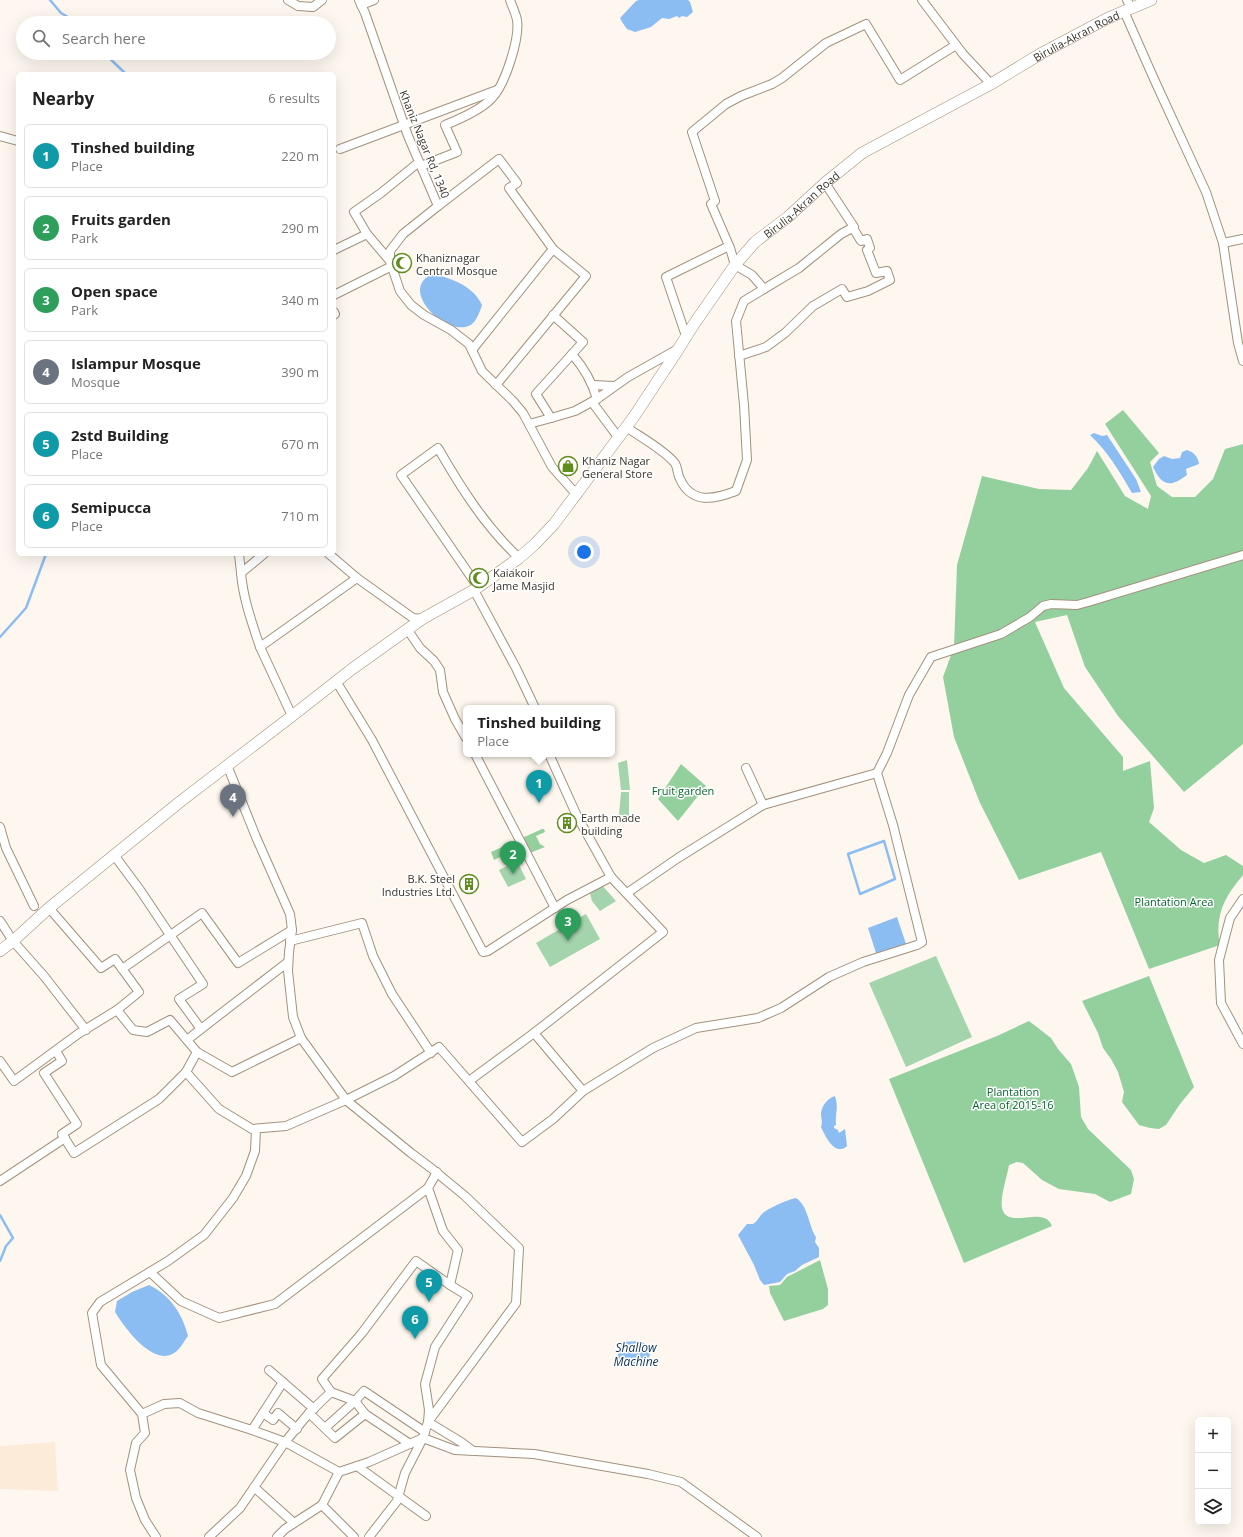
<!DOCTYPE html>
<meta charset="utf-8">
<style>
:root{--surface:#fff;--page:#f2f2f2;--text:#222;--muted:#767676;--line:#e0e0e0;--accent:#d93025}
body{margin:0;font-family:"Open Sans",sans-serif;background:var(--page);color:var(--text)}
.controls{position:absolute;right:12px;bottom:12px;display:grid;overflow:hidden;border-radius:6px;box-shadow:0 4px 16px #0002}
.controls button{width:36px;height:36px;display:grid;place-items:center;padding:0;border:0;border-bottom:1px solid var(--line);background:var(--surface);color:var(--text);font:20px sans-serif}
.you{position:absolute;left:584px;top:552px;width:14px;height:14px;margin:-10px;border:3px solid #fff;border-radius:50%;background:#1a73e8;box-shadow:0 0 0 6px #1a73e833}
.badge{display:grid;place-items:center;width:26px;height:26px;border-radius:50%;background:var(--accent);color:#fff;font-size:13px;font-weight:700}
.pin{position:absolute;translate:-50% -33px;filter:drop-shadow(0 1px 2px #0008)}
.pin::after{content:'';position:absolute;top:21px;width:14px;height:12px;background:inherit;clip-path:polygon(0 0,100% 0,50% 100%)}
.popup{position:absolute;left:463px;top:705px;width:152px;height:52px;box-sizing:border-box;display:grid;place-content:center;border-radius:6px;background:var(--surface);filter:drop-shadow(0 1px 3px #0005);font-size:13px;white-space:nowrap;color:var(--muted)}
.popup b{font-size:15px;color:var(--text)}
.popup::after{content:'';position:absolute;left:50%;top:100%;margin-left:-8px;border:8px solid transparent;border-top-color:var(--surface)}
.list{margin:0;padding:0;list-style:none}
h2{display:flex;justify-content:space-between;align-items:center;height:52px;margin:0;padding:0 16px;font-size:17px}
h2 small{font-size:13px;font-weight:400;color:var(--muted)}
.list li{display:grid;grid-template-columns:26px 1fr auto;gap:12px;align-items:center;box-sizing:border-box;height:64px;margin:0 8px 8px;padding:0 8px;border:1px solid var(--line);border-radius:6px}
.list b{display:block;font-size:15px;white-space:nowrap}
.list p{margin:0;font-size:13px;white-space:nowrap;color:var(--muted)}
.list em{font-size:13px;font-style:normal;color:var(--muted)}
.icon{flex:none;width:22px;height:22px;fill:none;stroke:currentColor;stroke-width:2;stroke-linecap:round;stroke-linejoin:round}
.map{position:relative;flex:none;width:1243px;height:1537px;overflow:hidden}
.search{position:absolute;background:var(--surface);box-shadow:0 4px 16px #0002;left:16px;top:16px;width:320px;height:44px;display:flex;align-items:center;gap:10px;box-sizing:border-box;padding:0 14px;border-radius:22px;color:var(--muted);font-size:15px}
.panel{position:absolute;background:var(--surface);box-shadow:0 4px 16px #0002;left:16px;top:72px;width:320px;height:484px;border-radius:6px}
.map>svg:first-child{display:block}
.industrial{fill:#fcebd9}
.green{fill:#a4d4ac}
.forest{fill:#94d09e}
.water{fill:#8bbdf3}
.lines{fill:none;stroke-linecap:round;stroke-linejoin:round}
.stream{stroke:#8bbdf3;stroke-width:2.5}
.street-casing{stroke:#a2917e;stroke-width:10}
.secondary-casing{stroke:#a2917e;stroke-width:12}
.street{stroke:#fff;stroke-width:8}
.secondary{stroke:#fff;stroke-width:11}
.labels{text-anchor:middle;dominant-baseline:central;stroke-width:3;stroke-linejoin:round;paint-order:stroke}
.street-label{font-size:11px;fill:#39322a;stroke:#fff}
.poi-label{font-size:11px;fill:#39322a;stroke:#fff;text-anchor:start}
.park-label{font-size:11px;fill:#05662b;stroke:#fff}
.water-label{font-size:12px;font-style:italic;fill:#0e3154;stroke:#fff}
</style>
<div class="map">
<svg width="1243" height="1537" viewBox="0 0 1243 1537">
<rect width="100%" height="100%" fill="#fef7ef"/>
<path class="industrial" d="M 55,1442 L 58,1491 L 0,1489 L 0,1446 Z"/>
<g class="green">
<path d="M 627,760 L 630,790 L 621,790 L 618,763 Z"/>
<path d="M 621,792 L 629,792 L 629,816 L 619,815 Z"/>
<path d="M 517,861 L 526,879 L 508,887 L 499,870 Z"/>
<path d="M 600,883 L 616,901 L 600,911 L 592,901 L 590,894 Z"/>
<path d="M 586,914 L 600,939 L 550,967 L 536,943 Z"/>
<path d="M 936,956 L 972,1037 L 906,1067 L 869,983 Z"/>
</g>
<g class="forest">
<path d="M 1123,410 L 1159,453 L 1150,462 L 1157,486 L 1172,497 L 1195,497 L 1213,479 L 1225,449 L 1243,444 L 1243,744 L 1184,792 L 1118,716 L 1085,667 L 1067,615 L 1035,622 L 1064,688 L 1123,757 L 1123,771 L 1150,761 L 1154,808 L 1149,822 L 1181,850 L 1204,863 L 1226,855 L 1243,866 L 1243,875 C 1225,896 1214,916 1220,945 L 1149,969 L 1101,852 L 1019,880 L 980,803 L 954,737 L 943,677 L 954,647 L 957,565 L 982,476 L 1039,489 L 1071,490 L 1088,468 L 1097,451 L 1125,496 L 1148,509 L 1151,496 L 1105,424 Z"/>
<path d="M 681,764 L 706,786 L 678,821 L 658,799 Z"/>
<path d="M 542,829 L 544,829 L 545,832 L 536,836 L 540,844 L 545,847 L 522,856 L 511,852 L 494,860 L 491,852 Z"/>
<path d="M 1149,976 L 1194,1087 L 1180,1104 L 1166,1125 L 1159,1129 L 1150,1128 L 1139,1125 L 1122,1102 L 1124,1092 L 1118,1072 L 1111,1059 L 1103,1048 L 1098,1033 L 1082,1001 Z"/>
<path d="M 1029,1021 L 1051,1038 L 1058,1049 L 1071,1064 L 1079,1087 L 1081,1117 L 1088,1129 L 1131,1170 L 1134,1179 L 1131,1194 L 1110,1202 L 1095,1194 L 1059,1189 L 1042,1180 L 1023,1163 L 1017,1162 L 1009,1165 C 1007,1177 1000,1197 1002,1208 C 1007,1231 1044,1204 1052,1226 L 964,1263 L 889,1079 L 997,1036 Z"/>
<path d="M 820,1260 L 828,1289 L 828,1305 L 823,1309 L 784,1321 L 770,1293 L 769,1286 L 780,1285 L 787,1277 Z"/>
</g>
<g class="water">
<path d="M 639,0 L 688,0 L 690,2 L 693,12 L 687,17 L 682,16 L 679,18 L 677,16 L 669,19 L 662,18 L 651,27 L 635,32 L 627,29 L 622,22 L 620,18 L 636,1 Z"/>
<path d="M 433,274 C 453,279 473,286 482,305 C 480,311 477,320 472,324 C 450,341 395,289 433,274 Z"/>
<path d="M 1094,433 L 1102,436 L 1107,435 L 1136,479 L 1141,492 L 1132,493 C 1120,472 1108,452 1090,435 Z"/>
<path d="M 1187,450 C 1194,452 1198,457 1199,464 L 1186,469 L 1187,475 C 1170,488 1162,486 1153,467 L 1159,459 L 1164,456 L 1172,459 L 1180,458 L 1182,452 Z"/>
<path d="M 897,917 L 907,947 L 877,956 L 868,928 Z"/>
<path d="M 835,1096 C 839,1109 835,1112 836,1125 L 834,1126 L 834,1128 L 838,1130 L 839,1133 L 845,1129 L 847,1146 C 835,1157 825,1136 821,1127 C 823,1122 821,1119 821,1113 C 822,1105 828,1098 835,1096 Z"/>
<path d="M 796,1198 C 809,1207 808,1225 816,1237 L 815,1242 L 819,1248 L 819,1257 L 802,1265 L 795,1271 L 787,1274 L 780,1282 L 764,1285 L 760,1280 L 754,1265 L 738,1235 L 747,1224 L 753,1224 C 757,1221 758,1219 761,1215 C 766,1209 789,1199 796,1198 Z"/>
<path d="M 149,1285 C 170,1295 182,1313 188,1336 C 184,1341 180,1350 174,1353 C 153,1367 124,1327 115,1312 L 117,1301 L 132,1292 Z"/>
<path d="M 641,1341 L 645,1344 L 650,1355 L 648,1360 L 641,1366 L 635,1366 L 626,1363 L 617,1366 L 616,1361 L 622,1342 Z"/>
</g>
<g class="lines">
<g class="stream">
<path d="M 50,0 L 61,13 L 78,23"/>
<path d="M 104,53 L 126,74"/>
<path d="M 0,637 L 26,608 L 46,554"/>
<path d="M 884,841 L 895,879 L 860,894 L 848,854 Z"/>
<path d="M 0,1215 L 13,1238 L 6,1246 L 0,1261"/>
</g>
<g class="street-casing">
<g id="street">
<path d="M 288,0 L 298,6 L 313,7 L 322,0"/>
<path d="M 359,0 L 365,13 L 408,136 L 438,206 L 403,234 L 390,251 L 390,261 L 400,291 L 411,305 L 424,315 L 451,330 L 469,344 L 482,371 L 513,401 L 523,413 L 552,467 L 577,495"/>
<path d="M 922,0 L 963,54 L 991,84"/>
<path d="M 1127,0 L 1131,8"/>
<path d="M 361,5 L 374,0"/>
<path d="M 1124,11 L 1154,79 L 1206,192 L 1223,243 L 1238,343 L 1243,361"/>
<path d="M 0,136 L 18,141"/>
<path d="M 340,149 L 497,90"/>
<path d="M 421,166 L 457,152 L 445,125 C 460,119 481,110 492,98 C 505,85 520,38 517,20 C 516,14 512,6 510,0"/>
<path d="M 438,206 L 499,159 L 517,183 L 509,188 L 553,249"/>
<path d="M 367,234 L 354,212 L 381,193 L 419,162"/>
<path d="M 1223,243 L 1243,239"/>
<path d="M 334,250 L 367,234 L 390,261"/>
<path d="M 764,289 L 752,275 L 735,265 L 730,248 L 711,204 L 715,201 L 692,132 L 726,104 L 741,96 L 772,84 L 782,78 L 826,43 L 866,24 L 900,80 L 956,45"/>
<path d="M 334,295 L 392,266"/>
<path d="M 334,312 L 335,314 L 334,315"/>
<path d="M 686,336 L 666,277 L 729,246"/>
<path d="M 472,350 L 553,249 L 586,276 L 496,385"/>
<path d="M 572,354 C 584,368 592,381 597,399"/>
<path d="M 739,356 L 766,347 L 785,333 L 813,306 L 842,289 L 847,297 L 868,291 L 890,280 L 887,271 L 876,273 L 867,250 L 870,248 L 867,239 L 861,241 L 853,228"/>
<path d="M 593,385 L 614,386"/>
<path d="M 592,402 L 618,437"/>
<path d="M 551,418 L 575,411 L 597,399 L 628,377 L 676,350"/>
<path d="M 529,424 L 551,418 L 536,394 L 583,342 L 553,315"/>
<path d="M 626,427 C 642,438 661,448 674,462 C 678,466 677,474 680,479 C 692,505 715,499 736,491 L 747,460 L 744,405 L 736,321 L 744,301 L 799,268 L 841,234 L 854,227 L 825,183"/>
<path d="M 239,554 L 241,573"/>
<path d="M 329,554 L 357,578 L 413,618 L 422,619"/>
<path d="M 478,587 L 401,475 L 438,448 C 461,488 485,526 519,558"/>
<path d="M 474,590 L 516,668 L 535,708"/>
<path d="M 407,629 L 420,648 L 434,661 L 440,670 L 443,692 L 455,719 L 466,738"/>
<path d="M 260,647 C 252,623 243,598 241,573 L 264,554"/>
<path d="M 336,681 L 372,740 L 483,952 L 488,951 L 567,900 L 611,877 L 577,816 L 549,754"/>
<path d="M 292,716 L 260,647 L 357,578"/>
<path d="M 475,754 L 555,908"/>
<path d="M 227,765 L 256,837 L 290,914 L 292,930 L 289,952 L 288,971 L 293,1017 L 301,1038"/>
<path d="M 763,805 L 877,773"/>
<path d="M 0,827 L 6,848 L 34,906"/>
<path d="M 114,855 L 140,890 L 203,984 L 179,999 L 201,1029 L 187,1040"/>
<path d="M 627,893 L 678,858 L 763,805 L 746,768"/>
<path d="M 1243,899 L 1230,918 L 1219,960 L 1221,1003 L 1243,1044"/>
<path d="M 0,921 L 13,941 L 44,976 L 86,1030"/>
<path d="M 290,941 L 362,923 L 373,956 L 392,994 L 431,1053"/>
<path d="M 122,969 L 202,913 L 238,963 L 292,930"/>
<path d="M 117,1010 L 133,1030 L 147,1032 L 170,1020 L 197,1052 L 232,1072 L 301,1038 L 346,1100 L 411,1153 L 431,1168 L 465,1196 L 519,1248 L 516,1303 L 428,1422 L 429,1410 L 425,1384 L 435,1347 L 468,1296 L 450,1285"/>
<path d="M 201,1029 L 288,962"/>
<path d="M 534,1033 L 663,932 L 611,877"/>
<path d="M 56,1051 L 62,1061 L 44,1073 L 77,1124 L 62,1134 L 74,1153 L 159,1099 L 186,1072 L 197,1052"/>
<path d="M 0,1061 L 14,1081 L 78,1034 L 117,1010 L 139,992 L 115,959 L 101,968 L 49,908"/>
<path d="M 186,1072 L 219,1109 L 252,1129 L 286,1126 L 346,1100 L 394,1076 L 439,1047 L 522,1142 L 553,1119 L 583,1091 L 653,1048 L 696,1028 L 758,1018 L 781,1008 L 829,977 L 863,962 L 917,945 L 922,942 L 893,825 L 877,773 L 887,753 L 909,695 L 931,657 L 1001,634 L 1030,617 L 1043,606 L 1051,604 L 1077,605 L 1088,602 L 1243,555"/>
<path d="M 469,1081 L 534,1033 L 583,1091"/>
<path d="M 0,1181 L 65,1138"/>
<path d="M 150,1272 L 181,1301 L 219,1318 L 275,1304 L 428,1188"/>
<path d="M 269,1370 L 314,1409"/>
<path d="M 331,1392 L 355,1401 L 364,1391 L 425,1432"/>
<path d="M 263,1413 L 273,1420 L 278,1413 L 297,1429"/>
<path d="M 309,1413 L 335,1438 L 365,1414 L 410,1444"/>
<path d="M 142,1414 L 164,1404 L 180,1403 L 198,1413 L 252,1430 L 285,1442 L 339,1472 L 369,1462 L 423,1438 L 455,1450 L 534,1454 L 648,1474 L 681,1482 L 757,1537"/>
<path d="M 325,1428 L 355,1401 L 365,1414"/>
<path d="M 252,1430 L 283,1382"/>
<path d="M 357,1466 L 426,1516"/>
<path d="M 339,1472 L 322,1505 L 354,1537"/>
<path d="M 254,1487 L 294,1523"/>
<path d="M 156,1537 L 145,1520 L 136,1498 L 130,1470 L 136,1443 L 145,1433 L 142,1414 L 101,1365 L 92,1313 L 100,1302 L 168,1261 L 204,1235 L 233,1198 L 246,1176 L 255,1151 L 256,1129"/>
<path d="M 209,1537 L 240,1508 L 285,1442 L 309,1413 L 331,1392 L 322,1379 L 362,1333 L 416,1261 L 450,1285 L 458,1250 L 443,1231 L 428,1188 L 437,1172"/>
<path d="M 277,1537 L 285,1529 L 322,1505"/>
<path d="M 369,1537 L 397,1501 L 405,1473 L 423,1438 L 428,1422 L 461,1442 L 473,1451"/>
</g>
</g>
<g class="secondary-casing">
<g id="secondary">
<path id="s1" d="M 0,951 L 13,941 L 49,908 L 181,801 L 292,716 L 352,669 L 422,619 L 474,590 L 519,558 L 535,544 L 554,524 L 633,418 L 674,356 L 694,324 L 735,265 L 755,242 L 788,217 L 825,183 L 862,153 L 991,84 L 1042,53 L 1108,18 L 1151,0"/>
</g>
</g>
<use href="#street" class="street"/>
<use href="#secondary" class="secondary"/>
</g>
<defs>
<g id="mosque-ring" transform="scale(1)"><circle r="9.5" fill="#fff" stroke="#5f8c1d" stroke-width="1.5"/><path d="M3.5-4.9A6 6 0 1 0 3.5 4.9A5 5 0 1 1 3.5-4.9Z" fill="#5f8c1d"/></g>
<g id="shop-ring" transform="scale(1)"><circle r="9.5" fill="#fff" stroke="#5f8c1d" stroke-width="1.5"/><path d="M-5-2.5h2.3a2.7 3.5 0 0 1 5.4 0H5L5.5 6h-11ZM-1.5-2.5h3a1.5 2.3 0 0 0-3 0Z" fill="#5f8c1d"/></g>
<g id="building-ring" transform="scale(1)"><circle r="9.5" fill="#fff" stroke="#5f8c1d" stroke-width="1.5"/><path d="M-4-6H4V6H1V3H-1V6H-4ZM-2.5-4.3h1.7v1.8h-1.7ZM.8-4.3h1.7v1.8H.8ZM-2.5-1h1.7V.8h-1.7ZM.8-1h1.7V.8H.8Z" fill="#5f8c1d"/></g>
</defs>
<g fill-rule="evenodd">
<use href="#mosque-ring" x="402" y="263"/>
<use href="#shop-ring" x="568" y="466"/>
<use href="#mosque-ring" x="479" y="578"/>
<use href="#building-ring" x="567" y="823"/>
<use href="#building-ring" x="469" y="884"/>
</g>
<g class="labels">
<g class="street-label">
<text stroke="none"><textPath href="#s1" startOffset="1431">Birulia-Akran Road</textPath></text>
<text transform="translate(425 144) rotate(68)">Khaniz Nagar Rd, 1340</text>
<text stroke="none"><textPath href="#s1" startOffset="1107">Birulia-Akran Road</textPath></text>
</g>
<g class="poi-label">
<text x="416" y="257">Khaniznagar<tspan x="416" dy="13">Central Mosque</tspan></text>
<text x="582" y="460">Khaniz Nagar<tspan x="582" dy="13">General Store</tspan></text>
<text x="493" y="572">Kaiakoir<tspan x="493" dy="13">Jame Masjid</tspan></text>
<text x="581" y="817">Earth made<tspan x="581" dy="13">building</tspan></text>
<text x="455" y="878" text-anchor="end">B.K. Steel<tspan x="455" dy="13">Industries Ltd.</tspan></text>
</g>
<g class="park-label">
<text x="683" y="790">Fruit garden</text>
<text x="1174" y="901">Plantation Area</text>
<text x="1013" y="1091">Plantation<tspan x="1013" dy="13">Area of 2015-16</tspan></text>
</g>
<g class="water-label">
<text x="636" y="1347">Shallow<tspan x="636" dy="14">Machine</tspan></text>
</g>
</g>
</svg>
<div class="controls">
<button>+</button>
<button>−</button>
<button><svg class="icon" aria-label="layers" viewBox="0 0 24 24"><path d="M12 4l9 5-9 5-9-5zM3 14l9 5 9-5"/></svg></button>
</div>
<div class="you"></div>
<div class="pin badge" style="left:539px;top:803px;background:#0f9aa8">1</div>
<div class="popup"><b>Tinshed building</b>Place</div>
<div class="pin badge" style="left:513px;top:874px;background:#2e9e5b">2</div>
<div class="pin badge" style="left:568px;top:941px;background:#2e9e5b">3</div>
<div class="pin badge" style="left:233px;top:817px;background:#6b7280">4</div>
<div class="pin badge" style="left:429px;top:1302px;background:#0f9aa8">5</div>
<div class="pin badge" style="left:415px;top:1339px;background:#0f9aa8">6</div>
<div class="search"><svg class="icon" aria-label="search" viewBox="0 0 24 24"><circle cx="10" cy="10" r="6"/><path d="M15 15l6 6"/></svg>Search here</div>
<section class="panel">
<h2>Nearby<small>6 results</small></h2>
<ul class="list">
<li><span class="badge" style="background:#0f9aa8">1</span><div><b>Tinshed building</b><p>Place</p></div><em>220 m</em></li>
<li><span class="badge" style="background:#2e9e5b">2</span><div><b>Fruits garden</b><p>Park</p></div><em>290 m</em></li>
<li><span class="badge" style="background:#2e9e5b">3</span><div><b>Open space</b><p>Park</p></div><em>340 m</em></li>
<li><span class="badge" style="background:#6b7280">4</span><div><b>Islampur Mosque</b><p>Mosque</p></div><em>390 m</em></li>
<li><span class="badge" style="background:#0f9aa8">5</span><div><b>2std Building</b><p>Place</p></div><em>670 m</em></li>
<li><span class="badge" style="background:#0f9aa8">6</span><div><b>Semipucca</b><p>Place</p></div><em>710 m</em></li>
</ul>
</section>
</div>
